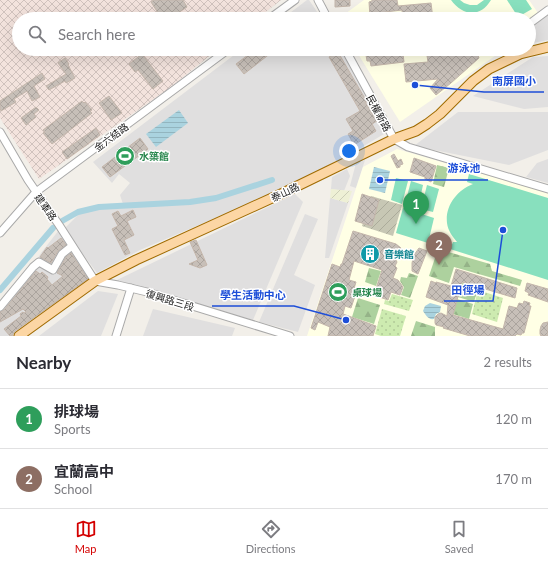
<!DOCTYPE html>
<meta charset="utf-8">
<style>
:root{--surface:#fff;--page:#f2f2f3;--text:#2b2b33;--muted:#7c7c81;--line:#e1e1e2;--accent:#d40000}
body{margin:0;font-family:Lato,"Noto Sans TC",sans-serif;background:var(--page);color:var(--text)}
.you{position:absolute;left:349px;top:151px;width:14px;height:14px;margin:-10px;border:3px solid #fff;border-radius:50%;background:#1a73e8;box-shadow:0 0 0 6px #1a73e833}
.badge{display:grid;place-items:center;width:26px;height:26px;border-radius:50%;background:var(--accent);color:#fff;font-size:13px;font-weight:700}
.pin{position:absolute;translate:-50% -33px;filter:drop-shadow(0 1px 2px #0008)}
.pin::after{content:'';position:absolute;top:21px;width:14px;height:12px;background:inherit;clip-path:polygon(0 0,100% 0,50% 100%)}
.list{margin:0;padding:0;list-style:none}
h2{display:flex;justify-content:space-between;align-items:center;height:52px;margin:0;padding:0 16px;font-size:17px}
h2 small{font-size:13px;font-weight:400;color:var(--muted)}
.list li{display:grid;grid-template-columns:26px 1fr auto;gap:12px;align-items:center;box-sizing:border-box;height:60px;padding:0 16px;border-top:1px solid var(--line)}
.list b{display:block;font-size:15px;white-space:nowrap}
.list p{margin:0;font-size:13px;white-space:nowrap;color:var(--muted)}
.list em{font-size:13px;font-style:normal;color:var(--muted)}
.icon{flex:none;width:22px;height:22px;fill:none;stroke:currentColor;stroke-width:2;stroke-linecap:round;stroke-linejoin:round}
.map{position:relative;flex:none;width:548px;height:336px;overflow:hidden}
.search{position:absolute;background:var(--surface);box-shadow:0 4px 16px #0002;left:12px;right:12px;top:12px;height:44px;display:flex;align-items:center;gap:10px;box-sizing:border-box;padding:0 14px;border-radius:22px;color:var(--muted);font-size:15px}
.sheet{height:172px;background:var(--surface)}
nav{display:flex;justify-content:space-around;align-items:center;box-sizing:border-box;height:56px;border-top:1px solid var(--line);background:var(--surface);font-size:11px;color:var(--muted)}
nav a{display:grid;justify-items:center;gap:2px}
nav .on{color:var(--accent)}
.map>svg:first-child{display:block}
.residential{fill:#e0dfdf}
.education{fill:#ffffe5}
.military{fill:url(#military-cross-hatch)}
.construction{fill:url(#construction-furrows)}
.farmland{fill:url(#farmland-furrows)}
.grass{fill:url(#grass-dots)}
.forest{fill:url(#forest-firs)}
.pitch{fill:#88e0be}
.water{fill:url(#water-rules)}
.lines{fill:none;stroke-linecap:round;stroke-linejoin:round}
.canal{stroke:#aad3df;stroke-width:6}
.building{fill:url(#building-cross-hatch);stroke:#c4b6ab}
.minor-casing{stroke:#a9a9a9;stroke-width:9}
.major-casing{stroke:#a06b00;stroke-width:11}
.minor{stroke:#fff;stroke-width:7}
.major{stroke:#fcd6a4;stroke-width:9}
.labels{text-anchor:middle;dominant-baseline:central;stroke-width:3;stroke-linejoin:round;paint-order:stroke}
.street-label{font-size:10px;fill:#222;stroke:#fff}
.leisure-label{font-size:10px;font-weight:bold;fill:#27864d;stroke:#fff;text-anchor:start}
.culture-label{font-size:10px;font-weight:bold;fill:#0d838f;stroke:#fff;text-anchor:start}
.leader{fill:none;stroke:#1d4ed8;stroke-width:1.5}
.callout-dot{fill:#1d4ed8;stroke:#fff;stroke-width:1.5}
.callout-label{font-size:11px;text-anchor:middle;font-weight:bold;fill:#1d4ed8;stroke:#fff;stroke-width:3;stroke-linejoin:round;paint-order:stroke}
</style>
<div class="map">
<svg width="548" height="336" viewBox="0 0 548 336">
<defs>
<pattern id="military-cross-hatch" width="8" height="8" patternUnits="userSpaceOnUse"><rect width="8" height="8" fill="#f3e3dd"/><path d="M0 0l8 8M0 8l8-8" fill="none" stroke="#d0c2bd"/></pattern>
<pattern id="construction-furrows" width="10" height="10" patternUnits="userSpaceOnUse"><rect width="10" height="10" fill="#c7c7b4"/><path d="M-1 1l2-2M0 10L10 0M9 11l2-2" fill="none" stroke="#abab9a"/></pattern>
<pattern id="farmland-furrows" width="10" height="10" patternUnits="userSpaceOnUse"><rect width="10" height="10" fill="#eef0d5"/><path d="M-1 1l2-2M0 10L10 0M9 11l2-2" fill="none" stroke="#ccceb7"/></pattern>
<pattern id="grass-dots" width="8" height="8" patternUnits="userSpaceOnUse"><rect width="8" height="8" fill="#cdebb0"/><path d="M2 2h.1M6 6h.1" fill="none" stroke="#b0c997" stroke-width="1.8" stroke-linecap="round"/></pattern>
<pattern id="forest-firs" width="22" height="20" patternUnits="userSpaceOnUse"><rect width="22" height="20" fill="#add19e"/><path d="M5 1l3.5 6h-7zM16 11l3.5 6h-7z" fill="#95b388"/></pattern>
<pattern id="water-rules" width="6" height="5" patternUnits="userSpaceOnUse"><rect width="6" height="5" fill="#aad3df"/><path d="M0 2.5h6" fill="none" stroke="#92b5bf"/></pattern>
<pattern id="building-cross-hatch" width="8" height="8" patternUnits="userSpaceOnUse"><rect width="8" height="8" fill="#c7bfb8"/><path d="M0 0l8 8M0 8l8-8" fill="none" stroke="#aba49e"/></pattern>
</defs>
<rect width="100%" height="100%" fill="#f2efe9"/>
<g class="residential">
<path d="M 307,0 L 309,0 L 322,19 L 282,19 Z"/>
<path d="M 548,15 L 548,40 L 529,44 L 529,29 Z"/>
<path d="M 242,49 L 341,49 L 345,54 L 384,134 L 332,165 L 279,191 L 140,250 L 97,273 L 64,229 L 80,213 L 123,204 L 120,195 L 130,183 L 119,174 L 112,183 L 93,162 Z"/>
<path d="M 548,56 L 548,107 L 524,109 L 473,96 L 533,57 Z"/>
<path d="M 458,112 L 548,112 L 548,150 L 509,165 L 414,146 Z"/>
<path d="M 548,159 L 548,183 L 526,177 L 537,163 Z"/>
<path d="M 365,160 L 356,188 L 350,186 L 356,163 Z"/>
<path d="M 347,169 L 350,176 L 344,191 L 331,189 L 332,177 Z"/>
<path d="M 295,194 L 303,202 L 253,320 L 117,280 Z"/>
<path d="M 330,198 L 348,203 L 329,258 L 325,258 Z"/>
<path d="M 305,214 L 318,219 L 294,275 L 315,285 L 298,332 L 259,322 Z"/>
<path d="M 59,230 L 91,280 L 15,336 L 0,336 L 0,309 L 23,283 L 41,253 Z"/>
<path d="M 98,291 L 118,294 L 101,336 L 39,336 Z"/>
<path d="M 153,309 L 235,328 L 232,336 L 143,336 Z"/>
</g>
<g class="education">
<path d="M 364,0 L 529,0 L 538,13 L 529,20 L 529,19 L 338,19 Z"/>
<path d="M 355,49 L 505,49 L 400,122 Z"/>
<path d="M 397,149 L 548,193 L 548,336 L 307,336 L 363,167 Z"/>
</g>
<path class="military" d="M 0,0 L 281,0 L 257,19 L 19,19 L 19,49 L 218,49 L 171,87 L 39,179 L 0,118 Z"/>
<path class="construction" d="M 371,196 L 402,205 L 393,236 L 362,226 Z"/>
<path class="farmland" d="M 331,189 L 352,191 L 348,203 L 330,198 Z"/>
<g class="grass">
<path d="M 478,290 L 503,298 L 497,322 L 472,314 Z"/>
<path d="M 392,294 L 413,300 L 409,311 L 384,304 L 385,300 L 389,301 Z"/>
<path d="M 382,309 L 406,316 L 400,336 L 381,336 L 375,334 Z"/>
</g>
<g class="forest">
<path d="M 437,165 L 449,168 L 444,187 L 433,184 Z"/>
<path d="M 438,249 L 490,264 L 492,271 L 522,280 L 520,286 L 454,267 L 449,283 L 429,276 Z"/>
<path d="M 369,268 L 381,271 L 376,286 L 365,282 Z"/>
<path d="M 409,273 L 418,276 L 410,298 L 401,295 L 404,287 L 400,281 L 401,277 L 407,278 Z"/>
<path d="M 462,283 L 478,288 L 474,302 L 458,297 Z"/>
<path d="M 358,298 L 380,305 L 374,324 L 352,317 Z"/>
<path d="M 457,299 L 473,304 L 469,319 L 453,314 Z"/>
<path d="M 416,321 L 435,327 L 435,336 L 411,336 Z"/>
</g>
<g class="pitch">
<path d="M 451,0 L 460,0 L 464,3 L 470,5 L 477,5 L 484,0 L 491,0 C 480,18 463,16 451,0 Z"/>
<path d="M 507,0 L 526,0 L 532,9 L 518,17 Z"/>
<path d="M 469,174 L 548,198 L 548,280 L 450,249 L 453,242 L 457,242 C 453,237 448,231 447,223 C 445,206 457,190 473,184 L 467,182 Z"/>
<path d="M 396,178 L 408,181 L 402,204 L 391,200 Z"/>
<path d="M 411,181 L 423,185 L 418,208 L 405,204 Z"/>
<path d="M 427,185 L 439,189 L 433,212 L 421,209 Z"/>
<path d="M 403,208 L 434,218 L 428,243 L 396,233 Z"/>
</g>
<g class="water">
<path d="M 179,110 L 188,123 L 156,147 L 146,134 Z"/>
<path d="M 374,167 L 390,171 L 385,193 L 369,189 Z"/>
<path d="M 430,303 L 441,306 L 440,312 L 436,314 L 434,319 C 428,320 426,315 423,311 L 425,306 Z"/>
</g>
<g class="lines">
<g class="canal">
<path d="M 62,221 L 78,212 L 99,207 L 190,202 L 216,198 L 272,180"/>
<path d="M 0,290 L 53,228"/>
</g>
</g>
<g class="building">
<path d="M 154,0 L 183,0 L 187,7 L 169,19 L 162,19 L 151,2 Z"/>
<path d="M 335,0 L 350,0 L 350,6 L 335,7 Z"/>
<path d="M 372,0 L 397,0 L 398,6 L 431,3 L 433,19 L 422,19 L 422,17 L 403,19 L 402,10 L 385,12 L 385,16 L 370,17 L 369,2 L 372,1 Z"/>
<path d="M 256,49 L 276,49 L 244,74 L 236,64 Z"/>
<path d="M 365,49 L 371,49 L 371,51 L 384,49 L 416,49 L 416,52 L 403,54 L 404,62 L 371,66 L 370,61 L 367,61 Z"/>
<path d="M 426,49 L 478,49 L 480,53 L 478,55 L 479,58 L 451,83 L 436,95 L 430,88 L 438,79 L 406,82 L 404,64 L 428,62 Z"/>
<path d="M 338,52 L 367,102 L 365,102 L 377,121 L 372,124 L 376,131 L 354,145 L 348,134 L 353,131 L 346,119 L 360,111 L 329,57 Z"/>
<path d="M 142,54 L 163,81 L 153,89 L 138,70 L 135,72 L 129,64 Z"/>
<path d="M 65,58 L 69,64 L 68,65 L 75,78 L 66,83 L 65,81 L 49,90 L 46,86 L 66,74 L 58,63 Z"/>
<path d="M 42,73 L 45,79 L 34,86 L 40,97 L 32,101 L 27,91 L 14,99 L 16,102 L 1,111 L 0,108 L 0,101 Z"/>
<path d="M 109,96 L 122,113 L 111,120 L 99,103 Z"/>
<path d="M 82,101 L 84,103 L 85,102 L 92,110 L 90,111 L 92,113 L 52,144 L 43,133 L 45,132 L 43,130 Z"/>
<path d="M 36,107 L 39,110 L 34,114 L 36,117 L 26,125 L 21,118 Z"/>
<path d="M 96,128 L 100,135 L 67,159 L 62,152 Z"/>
<path d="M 140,138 L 148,149 L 110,177 L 102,167 Z"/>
<path d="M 394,154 L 398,161 L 401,159 L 403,164 L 400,165 L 400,167 L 397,168 L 391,156 Z"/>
<path d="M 414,158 L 436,166 L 431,182 L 425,179 L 425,177 L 410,172 Z"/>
<path d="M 362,194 L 379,200 L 372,226 L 355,221 Z"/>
<path d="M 133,210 L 136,217 L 127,221 L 134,235 L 124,240 L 130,253 L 125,255 L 112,229 L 118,226 L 112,214 L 118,211 L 121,216 Z"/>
<path d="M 353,231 L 396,244 L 401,248 L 400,251 L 396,251 L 394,257 L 397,262 L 395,266 L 397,268 L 393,278 L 398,280 L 403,287 L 400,295 L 391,292 L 388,300 L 374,295 L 382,270 L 354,261 L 349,280 L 356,282 L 352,295 L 355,296 L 351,308 L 345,306 L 343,314 L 376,326 L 373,336 L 328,336 L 330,327 L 318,322 L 315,330 L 311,328 L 332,264 L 340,267 L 341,264 L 342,264 Z"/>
<path d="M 61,238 L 66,245 L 58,251 L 51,263 L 40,257 L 47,247 L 48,248 Z"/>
<path d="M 196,240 L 207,265 L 200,268 L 189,264 L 198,260 L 190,242 Z"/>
<path d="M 419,248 L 427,251 L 418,274 L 412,271 L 412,263 L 414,255 Z"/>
<path d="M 71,253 L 88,279 L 15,331 L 12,336 L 10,336 L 4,329 L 21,316 L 20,314 L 23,312 L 24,313 L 26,312 L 23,309 L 0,322 L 0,312 L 4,310 L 36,271 L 40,274 L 42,272 L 48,277 L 47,279 L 52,285 L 63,276 L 57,273 L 66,257 Z"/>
<path d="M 456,269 L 517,288 L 515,298 L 462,282 L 453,315 L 503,329 L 509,306 L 517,308 L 519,303 L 523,304 L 524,301 L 530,303 L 529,306 L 531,306 L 524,333 L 522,333 L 521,335 L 517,334 L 515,336 L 470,336 L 443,328 L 444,327 L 436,325 L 435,323 L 435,317 L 438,314 L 441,313 L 447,316 L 448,305 L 426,297 L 431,281 L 436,283 L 436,282 L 451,286 Z"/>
<path d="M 527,283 L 548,289 L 548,302 L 528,295 L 529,293 L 525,291 Z"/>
<path d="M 548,322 L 548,336 L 541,336 L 540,334 L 540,330 L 541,326 L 543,323 Z"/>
</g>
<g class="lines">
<g class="minor-casing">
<g id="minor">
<path d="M 318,0 L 328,19"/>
<path d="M 269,19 L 295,0"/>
<path d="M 529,24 L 548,10"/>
<path d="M 345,49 L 394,139 L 408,147 L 548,189"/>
<path d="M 0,132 L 28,180 L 59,225 L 95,281 L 118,285 L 147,292 L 290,336"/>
<path d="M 0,233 L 36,192 L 229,49"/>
<path d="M 0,307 L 33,267 L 39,262 L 53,270 L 62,254 L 72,246"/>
<path d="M 116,336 L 131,288"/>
</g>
</g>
<g class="major-casing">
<path id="major" d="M 19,336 L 95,281 L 136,260 L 283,193 L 394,139 L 416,131 L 427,124 L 440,114 L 473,81 L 489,69 L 520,54 L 548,47"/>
</g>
<use href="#minor" class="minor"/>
<use href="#major" class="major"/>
</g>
<defs>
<g id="stadium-disc" transform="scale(1)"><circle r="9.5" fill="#2e9e5b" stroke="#fff"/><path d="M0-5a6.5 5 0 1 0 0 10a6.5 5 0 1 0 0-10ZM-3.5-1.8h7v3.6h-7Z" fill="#fff"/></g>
<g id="building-disc" transform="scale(1)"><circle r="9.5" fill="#0f9aa8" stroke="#fff"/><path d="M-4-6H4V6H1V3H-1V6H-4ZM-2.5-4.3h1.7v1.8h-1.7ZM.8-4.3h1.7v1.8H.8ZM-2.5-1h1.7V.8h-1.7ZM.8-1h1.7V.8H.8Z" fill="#fff"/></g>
</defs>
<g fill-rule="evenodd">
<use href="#stadium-disc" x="125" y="156"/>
<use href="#building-disc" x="370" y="254"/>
<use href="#stadium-disc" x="338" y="292"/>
</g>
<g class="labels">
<g class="street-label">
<text transform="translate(379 113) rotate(62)">民權新路</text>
<text transform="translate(111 137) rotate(-37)">金六結路</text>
<text transform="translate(285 192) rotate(-25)">泰山路</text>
<text transform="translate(46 207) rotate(55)">建軍路</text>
<text transform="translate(170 300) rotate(17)">復興路三段</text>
</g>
<g class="leisure-label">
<text x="139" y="156">水築館</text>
<text x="352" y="292">桌球場</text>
</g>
<g class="culture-label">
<text x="384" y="254">音樂館</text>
</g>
</g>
<path class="leader" d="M415 85L484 92H544M380 180L439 180H488M503 230L493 301H444M346 320L294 306H212"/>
<g class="callout-dot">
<circle cx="415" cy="85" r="4"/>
<circle cx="380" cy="180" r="4"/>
<circle cx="503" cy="230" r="4"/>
<circle cx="346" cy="320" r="4"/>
</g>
<g class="callout-label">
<text x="514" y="85">南屏國小</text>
<text x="464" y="172">游泳池</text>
<text x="468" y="294">田徑場</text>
<text x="253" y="299">學生活動中心</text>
</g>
</svg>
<div class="you"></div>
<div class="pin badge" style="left:416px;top:224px;background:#2e9e5b">1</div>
<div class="pin badge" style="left:439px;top:265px;background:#8d6e63">2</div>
<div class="search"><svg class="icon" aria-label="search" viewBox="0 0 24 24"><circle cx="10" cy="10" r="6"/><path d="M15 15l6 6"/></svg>Search here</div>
</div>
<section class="sheet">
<h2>Nearby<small>2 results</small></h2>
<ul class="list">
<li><span class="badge" style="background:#2e9e5b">1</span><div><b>排球場</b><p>Sports</p></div><em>120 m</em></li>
<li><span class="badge" style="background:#8d6e63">2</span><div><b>宜蘭高中</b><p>School</p></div><em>170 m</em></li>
</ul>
</section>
<nav>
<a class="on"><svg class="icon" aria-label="map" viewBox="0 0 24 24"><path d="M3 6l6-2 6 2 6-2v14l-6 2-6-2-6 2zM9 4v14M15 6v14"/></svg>Map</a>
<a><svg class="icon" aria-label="directions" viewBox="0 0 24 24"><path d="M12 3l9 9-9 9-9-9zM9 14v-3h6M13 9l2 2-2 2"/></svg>Directions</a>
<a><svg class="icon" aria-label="saved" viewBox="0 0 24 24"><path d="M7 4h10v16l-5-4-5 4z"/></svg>Saved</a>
</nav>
